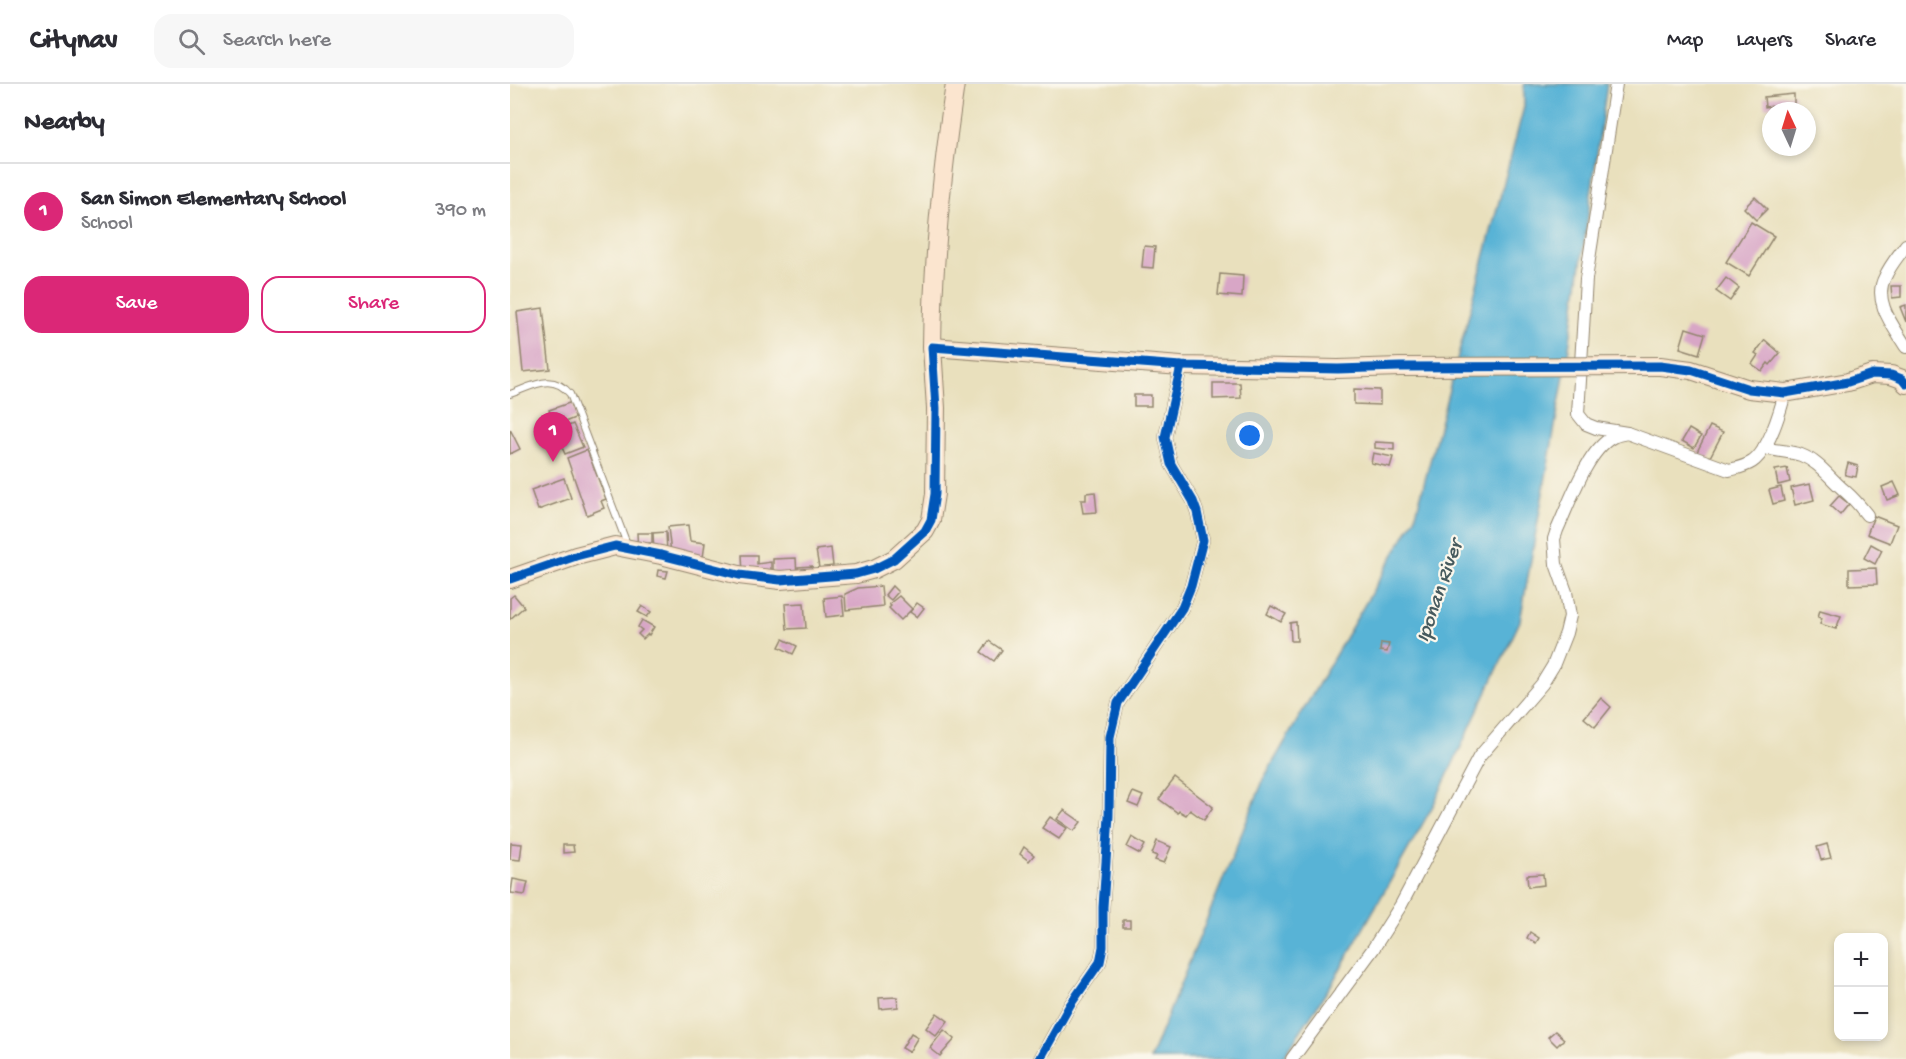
<!DOCTYPE html>
<meta charset="utf-8">
<style>
:root{--surface:#fff;--page:#f7f7f7;--text:#2b2b33;--muted:#7c7c81;--line:#e1e1e2;--accent:#db2777}
body{margin:0;font-family:"Gochi Hand",sans-serif;background:var(--page);color:var(--text)}
.controls{position:absolute;right:18px;bottom:18px;display:grid;overflow:hidden;border-radius:12px;box-shadow:0 3px 9px #0003}
.controls button{width:54px;height:54px;display:grid;place-items:center;padding:0;border:0;border-bottom:2px solid var(--line);background:var(--surface);color:var(--text);font:30px sans-serif}
.compass{position:absolute;left:1252px;top:18px;width:54px;height:54px;border-radius:50%;background:var(--surface);box-shadow:0 3px 9px #0003;rotate:356deg}
.you{position:absolute;left:740px;top:352px;width:21px;height:21px;margin:-15px;border:4px solid #fff;border-radius:50%;background:#1a73e8;box-shadow:0 0 0 9px #1a73e833}
.badge{display:grid;place-items:center;width:39px;height:39px;border-radius:50%;background:var(--accent);color:#fff;font-size:20px;font-weight:700}
.pin{position:absolute;translate:-50% -50px;filter:drop-shadow(0 2px 3px #0008)}
.pin::after{content:'';position:absolute;top:32px;width:21px;height:18px;background:inherit;clip-path:polygon(0 0,100% 0,50% 100%)}
.list{margin:0;padding:0;list-style:none}
h2{display:flex;justify-content:space-between;align-items:center;height:78px;margin:0;padding:0 24px;font-size:26px}
h2 small{font-size:20px;font-weight:400;color:var(--muted)}
.list li{display:grid;grid-template-columns:39px 1fr auto;gap:18px;align-items:center;box-sizing:border-box;height:96px;padding:0 24px;border-top:2px solid var(--line)}
.list b{display:block;font-size:22px;white-space:nowrap}
.list p{margin:0;font-size:20px;white-space:nowrap;color:var(--muted)}
.list em{font-size:20px;font-style:normal;color:var(--muted)}
.actions{display:flex;gap:12px;padding:18px 24px}
.actions a{flex:1;padding:14px 0;border:2px solid var(--accent);border-radius:18px;text-align:center;font-size:21px;color:var(--accent)}
.actions .main{background:var(--accent);color:#fff}
.icon{flex:none;width:33px;height:33px;fill:none;stroke:currentColor;stroke-width:2;stroke-linecap:round;stroke-linejoin:round}
.map{position:relative;flex:none;width:1396px;height:975px;overflow:hidden}
header{display:flex;align-items:center;gap:36px;box-sizing:border-box;height:84px;padding:0 30px;background:var(--surface);border-bottom:2px solid var(--line)}
header strong{font-size:28px}
nav{display:flex;gap:33px;margin-inline-start:auto;font-size:21px}
.search{width:420px;height:54px;background:var(--page);display:flex;align-items:center;gap:15px;box-sizing:border-box;padding:0 21px;border-radius:18px;color:var(--muted);font-size:22px}
main{display:flex}
aside{flex:1;background:var(--surface)}
.map>svg:first-child{display:block}
.water{fill:#59b3d6;stroke:#4a6e7a;stroke-width:1.5}
.building{fill:#d8a6c6}
.lines{fill:none;stroke-linecap:round;stroke-linejoin:round}
.lane-casing{stroke:#92856e;stroke-width:8}
.street-casing{stroke:#92856e;stroke-width:14}
.secondary-casing{stroke:#92856e;stroke-width:20}
.lane{stroke:#fff;stroke-width:6}
.street{stroke:#fff;stroke-width:12}
.secondary{stroke:#fbe5cf;stroke-width:18}
.secondary-bridge-casing{stroke:#92856e;stroke-width:20;stroke-linecap:butt}
.secondary-bridge{stroke:#fbe5cf;stroke-width:18}
.cycleway-casing{stroke:#fbf7ec;stroke-width:13}
.cycleway{stroke:#0057b8;stroke-width:9}
.labels{text-anchor:middle;dominant-baseline:central;stroke-width:4.5;stroke-linejoin:round;paint-order:stroke}
.water-label{font-size:21px;font-style:italic;fill:#465a5e;stroke:#fbf7ec}
</style>
<header>
<strong>Citynav</strong>
<div class="search"><svg class="icon" aria-label="search" viewBox="0 0 24 24"><circle cx="10" cy="10" r="6"/><path d="M15 15l6 6"/></svg>Search here</div>
<nav><a>Map</a><a>Layers</a><a>Share</a></nav>
</header>
<main>
<aside>
<h2>Nearby<small></small></h2>
<ul class="list">
<li><span class="badge">1</span><div><b>San Simon Elementary School</b><p>School</p></div><em>390 m</em></li>
</ul>
<div class="actions"><a class="main">Save</a><a>Share</a></div>
</aside>
<div class="map">
<svg width="1396" height="975" viewBox="0 0 1396 975">
<rect width="100%" height="100%" fill="#fbf7ec"/>
<filter id="ink" filterUnits="userSpaceOnUse"><feTurbulence type="fractalNoise" baseFrequency=".0167" numOctaves="2"/><feDisplacementMap in="SourceGraphic" scale="12" xChannelSelector="R" yChannelSelector="G"/><feConvolveMatrix kernelMatrix="1 2 1 2 8 2 1 2 1" color-interpolation-filters="sRGB"/></filter>
<filter id="wash" filterUnits="userSpaceOnUse"><feTurbulence type="fractalNoise" baseFrequency=".008" numOctaves="4" result="noise"/><feDisplacementMap in="SourceGraphic" scale="24" xChannelSelector="R" yChannelSelector="G"/><feGaussianBlur stdDeviation="1.35" result="paint"/><feColorMatrix in="noise" values="0 0 0 0 0 0 0 0 0 0 0 0 0 0 0 0 0 1.4 0 .05"/><feComposite in="paint" operator="in"/></filter>
<g filter="url(#wash)">
<rect width="100%" height="100%" fill="#e9e0bd"/>
<path class="water" d="M 1014,0 L 1097,0 L 1058,270 L 1010,537 L 924,720 L 821,901 L 772,975 L 640,975 L 755,692 L 905,434 L 1014,23 Z"/>
<g id="blocks">
<g class="building">
<path d="M 1284,10 L 1284,27 L 1262,27 L 1262,22 L 1255,23 L 1254,13 Z"/>
<path d="M 1245,113 L 1257,125 L 1246,136 L 1234,124 Z"/>
<path d="M 1241,138 L 1264,152 L 1239,192 L 1216,178 Z"/>
<path d="M 634,162 L 645,163 L 643,184 L 632,183 Z"/>
<path d="M 710,190 L 733,192 L 732,213 L 708,211 Z"/>
<path d="M 1216,194 L 1229,204 L 1220,217 L 1206,207 Z"/>
<path d="M 1381,202 L 1391,202 L 1391,213 L 1382,214 Z"/>
<path d="M 1396,221 L 1396,238 L 1390,223 Z"/>
<path d="M 33,224 L 40,285 L 13,288 L 7,228 Z"/>
<path d="M 1176,244 L 1195,250 L 1189,270 L 1170,264 Z"/>
<path d="M 1255,256 L 1270,269 L 1260,281 L 1258,279 L 1252,287 L 1242,280 L 1248,271 L 1245,269 Z"/>
<path d="M 703,299 L 730,299 L 731,314 L 703,315 Z"/>
<path d="M 844,305 L 870,306 L 870,321 L 844,320 Z"/>
<rect x="624" y="311" width="17" height="11"/>
<path d="M 62,318 L 67,333 L 45,342 L 39,326 Z"/>
<path d="M 63,340 L 73,363 L 55,370 L 45,348 Z"/>
<path d="M 1200,342 L 1213,348 L 1199,375 L 1187,368 Z"/>
<path d="M 0,345 L 10,365 L 0,370 Z"/>
<path d="M 1179,345 L 1191,352 L 1184,364 L 1172,357 Z"/>
<path d="M 865,358 L 884,359 L 884,366 L 865,364 Z"/>
<path d="M 77,366 L 96,415 L 91,417 L 94,424 L 77,431 L 57,374 Z"/>
<path d="M 863,369 L 883,373 L 880,383 L 861,379 Z"/>
<path d="M 1338,379 L 1348,382 L 1346,393 L 1335,391 Z"/>
<path d="M 1277,384 L 1280,398 L 1268,401 L 1265,386 Z"/>
<path d="M 54,394 L 61,414 L 28,426 L 21,406 Z"/>
<path d="M 1384,398 L 1390,411 L 1377,416 L 1372,403 Z"/>
<path d="M 1300,400 L 1304,416 L 1285,421 L 1281,404 Z"/>
<path d="M 1271,403 L 1274,417 L 1263,420 L 1259,406 Z"/>
<path d="M 585,408 L 587,428 L 573,429 L 571,416 L 576,416 L 576,409 Z"/>
<path d="M 1329,412 L 1339,420 L 1330,431 L 1320,422 Z"/>
<path d="M 1364,432 L 1387,441 L 1380,459 L 1357,450 Z"/>
<path d="M 178,441 L 180,457 L 195,459 L 192,481 L 162,478 L 158,443 Z"/>
<path d="M 156,448 L 157,469 L 144,470 L 143,449 Z"/>
<path d="M 127,449 L 142,449 L 142,459 L 139,459 L 140,468 L 128,468 Z"/>
<path d="M 1361,460 L 1372,466 L 1365,480 L 1354,474 Z"/>
<path d="M 321,464 L 323,482 L 309,484 L 306,466 Z"/>
<path d="M 232,471 L 247,471 L 247,480 L 261,478 L 261,488 L 233,490 Z"/>
<path d="M 286,474 L 287,493 L 263,493 L 263,475 Z"/>
<path d="M 302,482 L 303,495 L 289,496 L 288,483 Z"/>
<path d="M 1366,484 L 1367,500 L 1339,501 L 1339,485 Z"/>
<path d="M 148,486 L 158,487 L 156,494 L 147,492 Z"/>
<path d="M 371,502 L 373,522 L 336,526 L 335,510 L 348,504 Z"/>
<path d="M 382,502 L 388,508 L 381,516 L 375,511 Z"/>
<path d="M 4,511 L 14,523 L 0,535 L 0,514 Z"/>
<path d="M 332,512 L 334,531 L 316,533 L 314,514 Z"/>
<path d="M 389,512 L 402,525 L 391,536 L 379,524 L 381,522 L 379,520 Z"/>
<path d="M 294,519 L 296,544 L 277,545 L 275,520 Z"/>
<path d="M 407,519 L 414,524 L 407,533 L 400,528 Z"/>
<path d="M 132,522 L 141,528 L 137,533 L 128,528 Z"/>
<path d="M 761,522 L 776,530 L 771,538 L 757,530 Z"/>
<path d="M 1310,526 L 1331,532 L 1326,545 L 1310,540 L 1312,534 L 1308,533 Z"/>
<path d="M 132,536 L 144,543 L 139,551 L 138,550 L 133,555 L 128,550 L 132,546 L 128,543 Z"/>
<path d="M 786,538 L 787,557 L 781,557 L 780,539 Z"/>
<path d="M 273,555 L 287,562 L 283,570 L 269,563 Z"/>
<path d="M 479,557 L 492,566 L 484,577 L 471,568 Z"/>
<path d="M 871,559 L 879,560 L 877,568 L 870,567 Z"/>
<path d="M 1091,614 L 1101,623 L 1085,643 L 1074,634 Z"/>
<path d="M 665,694 L 703,723 L 694,736 L 680,726 L 676,731 L 669,727 L 668,729 L 649,715 Z"/>
<path d="M 623,708 L 633,712 L 628,723 L 618,719 Z"/>
<path d="M 554,726 L 571,738 L 564,747 L 547,735 Z"/>
<path d="M 540,733 L 557,744 L 549,755 L 532,744 Z"/>
<path d="M 622,753 L 635,761 L 630,770 L 617,763 Z"/>
<path d="M 647,757 L 661,763 L 654,779 L 645,776 L 647,772 L 642,770 Z"/>
<path d="M 1,759 L 12,760 L 10,776 L 0,775 Z"/>
<path d="M 1317,760 L 1321,774 L 1311,776 L 1307,763 Z"/>
<path d="M 53,761 L 63,761 L 64,768 L 53,769 Z"/>
<path d="M 514,763 L 524,771 L 519,777 L 510,770 Z"/>
<path d="M 1033,790 L 1034,801 L 1018,803 L 1017,791 Z"/>
<path d="M 3,795 L 18,798 L 15,811 L 1,809 Z"/>
<rect x="613" y="836" width="7" height="7"/>
<path d="M 1020,848 L 1029,854 L 1026,859 L 1017,854 Z"/>
<path d="M 387,913 L 388,923 L 370,925 L 369,914 Z"/>
<path d="M 427,929 L 438,937 L 426,952 L 416,944 Z"/>
<path d="M 434,946 L 445,955 L 430,972 L 420,964 Z"/>
<path d="M 1045,947 L 1054,955 L 1047,962 L 1038,953 Z"/>
<path d="M 401,949 L 408,953 L 399,968 L 392,964 Z"/>
</g>
</g>
</g>
<g filter="url(#ink)">
<use href="#blocks" fill-opacity="0" stroke="#92856e" stroke-width="1.5"/>
<g class="lines">
<g class="lane-casing">
<path id="lane" d="M 0,310 C 23,302 42,288 60,310 L 117,460"/>
</g>
<g class="street-casing">
<g id="street">
<path d="M 1106,0 L 1076,195 L 1068,330 L 1076,340 L 1086,344 L 1117,349 L 1219,386 C 1227,384 1234,383 1242,378 C 1258,368 1270,328 1275,309"/>
<path d="M 1396,161 C 1389,171 1380,181 1375,193 C 1362,217 1384,243 1396,263"/>
<path d="M 1254,364 C 1266,367 1280,367 1291,371 C 1310,378 1320,395 1335,407 C 1343,414 1350,422 1357,431"/>
<path d="M 530,975 L 560,921 L 590,878 L 593,863 L 593,823 L 599,732 L 600,653 L 608,619 L 672,524 L 681,502 L 693,456 L 687,428 L 683,417 L 661,380 L 655,353 L 671,282"/>
<path d="M 782,975 L 863,865 L 891,821 L 969,673 L 1032,600 L 1043,582 L 1056,549 L 1060,532 L 1056,508 L 1046,480 L 1044,455 L 1047,446 C 1059,420 1077,366 1103,353 C 1107,351 1112,350 1117,349"/>
</g>
</g>
<g class="secondary-casing">
<g id="secondary">
<path d="M 422,263 C 423,175 432,87 445,0"/>
<path d="M 1150,282 L 1181,286 L 1239,305 L 1275,309 L 1338,298 L 1362,290 L 1381,291 L 1392,295 L 1396,300"/>
<path d="M 0,495 L 66,472 L 105,462 L 151,471 L 229,491 L 270,496 L 346,490 L 364,485 L 384,475 L 415,447 L 421,436 L 425,410 L 426,324 L 422,263 L 671,282 L 828,285 L 890,283"/>
</g>
</g>
<use href="#lane" class="lane"/>
<use href="#street" class="street"/>
<use href="#secondary" class="secondary"/>
<g class="secondary-bridge-casing">
<path id="secondary-bridge" d="M 890,283 L 1150,282"/>
</g>
<use href="#secondary-bridge" class="secondary-bridge"/>
<g class="cycleway-casing">
<g id="cycleway">
<path d="M 0,495 L 66,472 L 105,462 L 151,471 L 229,491 L 270,496 L 346,490 L 364,485 L 384,475 L 415,447 L 421,436 L 425,410 L 426,324 L 422,263 L 671,282 L 828,285 L 890,283 L 1150,282 L 1181,286 L 1239,305 L 1275,309 L 1338,298 L 1362,290 L 1381,291 L 1392,295 L 1396,300"/>
<path d="M 530,975 L 560,921 L 590,878 L 593,863 L 593,823 L 599,732 L 600,653 L 608,619 L 672,524 L 681,502 L 693,456 L 687,428 L 683,417 L 661,380 L 655,353 L 671,282"/>
</g>
</g>
<use href="#cycleway" class="cycleway"/>
</g>
</g>
<g class="labels">
<g class="water-label">
<text transform="translate(931 508) rotate(-71)">Iponan River</text>
</g>
</g>
</svg>
<div class="controls">
<button>+</button>
<button>−</button>
</div>
<svg class="compass" viewBox="-18 -18 36 36"><path d="M0-13l5 13h-10z" fill="#e53935"/><path d="M0 13l5-13h-10z" fill="#7c7c81"/></svg>
<div class="you"></div>
<div class="pin badge" style="left:43px;top:378px">1</div>
</div>
</main>
